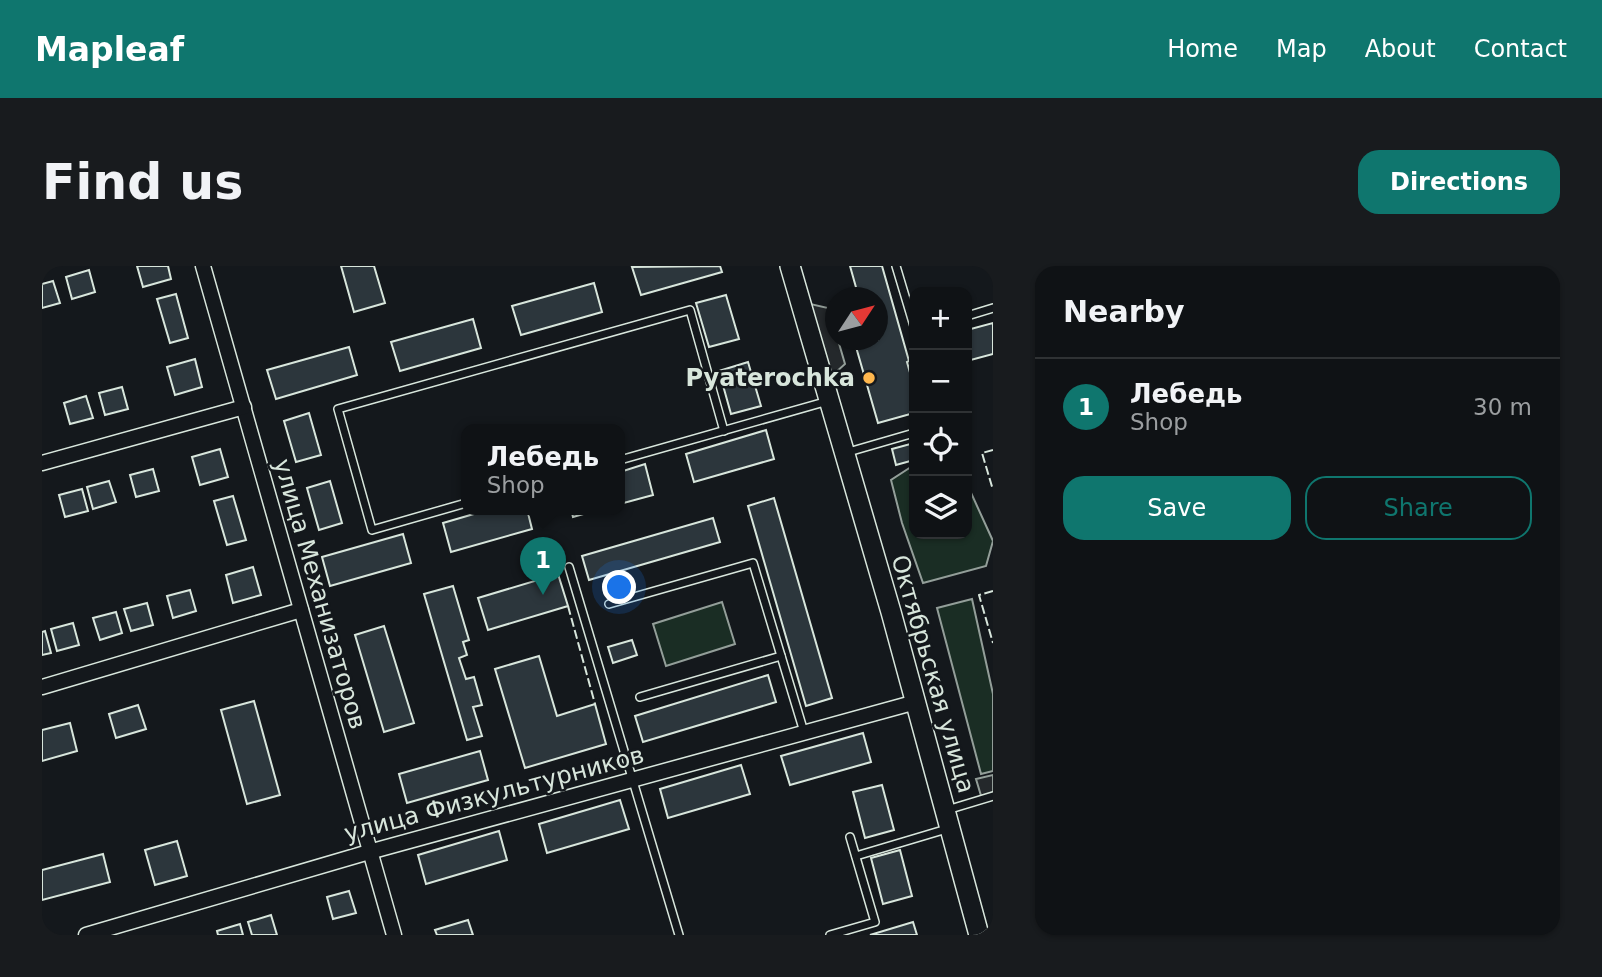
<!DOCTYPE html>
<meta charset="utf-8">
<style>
:root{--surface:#0f1215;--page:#181b1e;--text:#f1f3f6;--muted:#9b9ea0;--line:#2f3234;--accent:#0f766e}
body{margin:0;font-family:"DejaVu Sans",sans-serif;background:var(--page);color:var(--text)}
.controls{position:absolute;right:21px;top:21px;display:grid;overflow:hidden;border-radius:14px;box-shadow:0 2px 5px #0004}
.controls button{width:63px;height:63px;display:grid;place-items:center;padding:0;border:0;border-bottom:2px solid var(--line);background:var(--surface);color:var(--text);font:35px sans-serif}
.compass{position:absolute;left:783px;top:21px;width:63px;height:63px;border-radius:50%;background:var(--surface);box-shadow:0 2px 5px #0004;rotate:54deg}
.you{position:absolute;left:578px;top:322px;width:24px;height:24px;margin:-18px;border:5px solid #fff;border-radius:50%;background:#1a73e8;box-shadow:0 0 0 10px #1a73e833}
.badge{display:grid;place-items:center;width:46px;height:46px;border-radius:50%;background:var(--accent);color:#fff;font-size:23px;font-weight:700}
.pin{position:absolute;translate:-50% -58px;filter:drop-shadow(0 2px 4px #0008)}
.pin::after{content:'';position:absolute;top:37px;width:24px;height:21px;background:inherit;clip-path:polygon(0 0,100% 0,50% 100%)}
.popup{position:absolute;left:419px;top:158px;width:164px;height:91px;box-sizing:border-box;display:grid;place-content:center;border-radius:14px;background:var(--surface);filter:drop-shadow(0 2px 5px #0005);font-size:23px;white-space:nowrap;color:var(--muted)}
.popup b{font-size:26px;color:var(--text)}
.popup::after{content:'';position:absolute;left:50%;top:100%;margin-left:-14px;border:14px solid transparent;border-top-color:var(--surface)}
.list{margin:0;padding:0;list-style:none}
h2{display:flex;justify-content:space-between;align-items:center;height:91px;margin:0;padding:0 28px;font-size:30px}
h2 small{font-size:23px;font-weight:400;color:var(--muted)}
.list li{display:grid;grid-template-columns:46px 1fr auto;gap:21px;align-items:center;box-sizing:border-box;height:98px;padding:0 28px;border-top:2px solid var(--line)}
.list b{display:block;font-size:26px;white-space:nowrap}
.list p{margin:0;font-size:23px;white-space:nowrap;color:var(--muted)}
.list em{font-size:23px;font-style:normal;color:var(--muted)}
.actions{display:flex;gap:14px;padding:21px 28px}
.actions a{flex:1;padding:16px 0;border:2px solid var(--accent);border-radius:21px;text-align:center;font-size:24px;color:var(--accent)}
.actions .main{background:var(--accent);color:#fff}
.icon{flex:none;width:38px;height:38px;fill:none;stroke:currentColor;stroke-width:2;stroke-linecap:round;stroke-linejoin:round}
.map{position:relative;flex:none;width:951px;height:669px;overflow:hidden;border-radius:21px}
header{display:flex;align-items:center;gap:42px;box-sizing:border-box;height:98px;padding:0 35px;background:var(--accent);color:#fff}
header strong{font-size:33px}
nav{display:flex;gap:38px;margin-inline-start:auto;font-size:24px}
.intro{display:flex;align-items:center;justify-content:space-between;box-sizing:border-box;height:168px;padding:0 42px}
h1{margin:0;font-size:49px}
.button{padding:18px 32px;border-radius:21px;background:var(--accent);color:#fff;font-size:24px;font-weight:700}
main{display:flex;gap:42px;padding:0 42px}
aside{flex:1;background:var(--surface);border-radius:21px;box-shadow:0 2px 5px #0004}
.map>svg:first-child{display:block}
.green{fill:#1a2d24;stroke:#939e99;stroke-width:2}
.parking{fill:#24282b;stroke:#939e99;stroke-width:2}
.building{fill:#2c363c;stroke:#d8e6dc;stroke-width:2}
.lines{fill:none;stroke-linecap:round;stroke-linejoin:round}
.service-casing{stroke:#d8e6dc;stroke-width:10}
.minor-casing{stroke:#d8e6dc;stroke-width:17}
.secondary-casing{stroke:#d8e6dc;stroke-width:22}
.service{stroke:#14181c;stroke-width:7}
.minor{stroke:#14181c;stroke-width:14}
.secondary{stroke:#14181c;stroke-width:19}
.fence{stroke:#d8e6dc;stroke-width:2;stroke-dasharray:9 3.5;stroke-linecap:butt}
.poi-dot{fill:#ffb74d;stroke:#14181c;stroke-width:2.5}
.labels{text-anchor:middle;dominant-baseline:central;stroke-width:5;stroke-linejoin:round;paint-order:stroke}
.poi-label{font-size:24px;font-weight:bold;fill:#d8e6dc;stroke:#14181c;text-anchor:end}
.street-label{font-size:24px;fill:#d8e6dc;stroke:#14181c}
</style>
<header>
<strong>Mapleaf</strong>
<nav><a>Home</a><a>Map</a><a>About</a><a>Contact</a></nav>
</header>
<div class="intro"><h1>Find us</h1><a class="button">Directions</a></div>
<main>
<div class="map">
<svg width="951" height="669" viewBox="0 0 951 669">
<rect width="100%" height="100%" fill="#14181c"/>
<g class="green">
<path d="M 872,199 L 872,268 L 925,268 L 925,218 L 951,275 L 944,300 L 881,317 L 860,257 L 849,214 Z"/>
<path d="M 930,333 L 951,428 L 951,505 L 939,508 L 895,342 Z"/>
<path d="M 680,336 L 693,378 L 624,400 L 611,358 Z"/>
</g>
<g class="parking">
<path d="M 748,0 L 758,0 L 768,38 L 786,42 L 794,74 L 796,74 L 803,98 L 782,117 Z"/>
<path d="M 951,509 L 951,530 L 940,533 L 934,513 Z"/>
</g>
<g class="building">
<path d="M 95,0 L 126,0 L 129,13 L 101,21 Z"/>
<path d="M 299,0 L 332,0 L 343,37 L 312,46 Z"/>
<path d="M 678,0 L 680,6 L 599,29 L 590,1 Z"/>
<path d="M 808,0 L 840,0 L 867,95 L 865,96 L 872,121 L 872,147 L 836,157 L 812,74 L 836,74 L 836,32 L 817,32 Z"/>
<path d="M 47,4 L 53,26 L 30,33 L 24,11 Z"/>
<path d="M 11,15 L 18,37 L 0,42 L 0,18 Z"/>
<path d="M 552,17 L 560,46 L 479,69 L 470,40 Z"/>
<path d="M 134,28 L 146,72 L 128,77 L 115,33 Z"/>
<path d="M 684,29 L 697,73 L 667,81 L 654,37 Z"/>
<path d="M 431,53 L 439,82 L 358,105 L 349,76 Z"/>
<path d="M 951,57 L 951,88 L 925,95 L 925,64 Z"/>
<path d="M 307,81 L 315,109 L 234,133 L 225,104 Z"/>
<path d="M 153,93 L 160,121 L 133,129 L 125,101 Z"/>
<path d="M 706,96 L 719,140 L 689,148 L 677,105 Z"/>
<path d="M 80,121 L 86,143 L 63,149 L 57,127 Z"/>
<path d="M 44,130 L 51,152 L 28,158 L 22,137 Z"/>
<path d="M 267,147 L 279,189 L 254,196 L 242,155 Z"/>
<path d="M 724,164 L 732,193 L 652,216 L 644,188 Z"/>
<path d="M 872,177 L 872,194 L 854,199 L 850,183 Z"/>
<path d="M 178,183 L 186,211 L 158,219 L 150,191 Z"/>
<path d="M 603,198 L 611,229 L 578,238 L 578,206 Z"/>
<path d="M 111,203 L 117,225 L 94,231 L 88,209 Z"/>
<path d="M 67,215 L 74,236 L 51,243 L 45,221 Z"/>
<path d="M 288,215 L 300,257 L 277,264 L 265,222 Z"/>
<path d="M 40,223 L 46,245 L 23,251 L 17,229 Z"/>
<path d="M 191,230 L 204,274 L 185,279 L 172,235 Z"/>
<path d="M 732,232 L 790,432 L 764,440 L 706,240 Z"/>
<path d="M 449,243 L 485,243 L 490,263 L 409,286 L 401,257 Z"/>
<path d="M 529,243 L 559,243 L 531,251 Z"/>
<path d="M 671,252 L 678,276 L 547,314 L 540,290 Z"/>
<path d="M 361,268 L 369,297 L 288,320 L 280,291 Z"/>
<path d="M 211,301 L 219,329 L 191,337 L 184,309 Z"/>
<path d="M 516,308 L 526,340 L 446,364 L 436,332 Z"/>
<path d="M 411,320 L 427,374 L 421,376 L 425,389 L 417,392 L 424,413 L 432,411 L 440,439 L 431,441 L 440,470 L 425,474 L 382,328 Z"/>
<path d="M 148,324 L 154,345 L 131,352 L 125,330 Z"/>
<path d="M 105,337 L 111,359 L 89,365 L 82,343 Z"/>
<path d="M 74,346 L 80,367 L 58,374 L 51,352 Z"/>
<path d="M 31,357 L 37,379 L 15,385 L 9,363 Z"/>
<path d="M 342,360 L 372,457 L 342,466 L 313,369 Z"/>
<path d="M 3,365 L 9,387 L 0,389 L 0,366 Z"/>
<path d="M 590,374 L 595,389 L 571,397 L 566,381 Z"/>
<path d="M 497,390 L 515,450 L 553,438 L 564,478 L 483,502 L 453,403 Z"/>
<path d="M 726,409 L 734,436 L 601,476 L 593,450 Z"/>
<path d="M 212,435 L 238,529 L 205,538 L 179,444 Z"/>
<path d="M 96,439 L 104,463 L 74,472 L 67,448 Z"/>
<path d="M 28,457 L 35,485 L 0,495 L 0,464 Z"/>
<path d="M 821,467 L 829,496 L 748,519 L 739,490 Z"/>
<path d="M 438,485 L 446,514 L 365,537 L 357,508 Z"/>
<path d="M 699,499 L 708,528 L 626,552 L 618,523 Z"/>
<path d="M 840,519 L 852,564 L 823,572 L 811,526 Z"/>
<path d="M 578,534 L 587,563 L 505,587 L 497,558 Z"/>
<path d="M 457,565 L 465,594 L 384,618 L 376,589 Z"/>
<path d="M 135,575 L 145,610 L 113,619 L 103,584 Z"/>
<path d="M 858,584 L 870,630 L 841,638 L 829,592 Z"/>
<path d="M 61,588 L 68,616 L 0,634 L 0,604 Z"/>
<path d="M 307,625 L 314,647 L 291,653 L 285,631 Z"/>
<path d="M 229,649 L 235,669 L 210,669 L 206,656 Z"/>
<path d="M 426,654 L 431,669 L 395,669 L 393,664 Z"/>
<path d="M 871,656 L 875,669 L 828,669 Z"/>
<path d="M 198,658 L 201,669 L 176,669 L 175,665 Z"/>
</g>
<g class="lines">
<g class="service-casing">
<g id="service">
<path d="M 854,0 L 872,60"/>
<path d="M 925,50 L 951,42"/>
<path d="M 803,187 L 872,167"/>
<path d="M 578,194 L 786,135"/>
<path d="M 424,237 L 330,264 L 296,143 L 648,44 L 682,165"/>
<path d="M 527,301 L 637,669"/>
<path d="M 567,338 L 711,297 L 762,466"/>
<path d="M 598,431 L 739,390"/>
<path d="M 905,544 L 951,530"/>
<path d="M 814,590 L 908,562"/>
<path d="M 788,669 L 833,656 L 808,571"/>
</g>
</g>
<g class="minor-casing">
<g id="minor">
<path d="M 161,0 L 352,669"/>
<path d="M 0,197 L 202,141"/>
<path d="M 0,421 L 259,344"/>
<path d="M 44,669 L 327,586 L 874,436"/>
</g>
</g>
<g class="secondary-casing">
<path id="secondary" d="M 748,0 L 849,346 L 937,669"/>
</g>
<use href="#service" class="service"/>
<use href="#minor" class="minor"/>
<use href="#secondary" class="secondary"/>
<g class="fence">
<path d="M 951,184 L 940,187 L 951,224"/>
<path d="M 951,325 L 937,329 L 951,377"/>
<path d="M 526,340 L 553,438"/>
</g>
</g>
<circle class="poi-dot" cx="827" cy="112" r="7"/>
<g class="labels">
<g class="poi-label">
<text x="813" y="112">Pyaterochka</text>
</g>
<g class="street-label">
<text transform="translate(278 328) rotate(74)">улица Механизаторов</text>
<text transform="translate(891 408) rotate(74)">Октябрьская улица</text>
<text transform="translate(452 528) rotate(-15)">улица Физкультурников</text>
</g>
</g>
</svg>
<div class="controls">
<button>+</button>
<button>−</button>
<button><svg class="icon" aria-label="locate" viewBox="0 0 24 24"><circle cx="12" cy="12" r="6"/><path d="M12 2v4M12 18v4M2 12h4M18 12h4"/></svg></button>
<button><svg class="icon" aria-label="layers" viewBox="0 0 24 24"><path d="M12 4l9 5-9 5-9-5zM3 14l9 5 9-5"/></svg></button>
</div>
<svg class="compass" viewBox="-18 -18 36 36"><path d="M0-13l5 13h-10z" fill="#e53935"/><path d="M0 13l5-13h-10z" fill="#9b9ea0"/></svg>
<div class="you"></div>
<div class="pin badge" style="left:501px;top:329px">1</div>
<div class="popup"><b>Лебедь</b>Shop</div>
</div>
<aside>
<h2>Nearby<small></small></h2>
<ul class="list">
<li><span class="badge">1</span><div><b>Лебедь</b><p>Shop</p></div><em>30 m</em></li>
</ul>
<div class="actions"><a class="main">Save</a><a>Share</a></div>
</aside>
</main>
